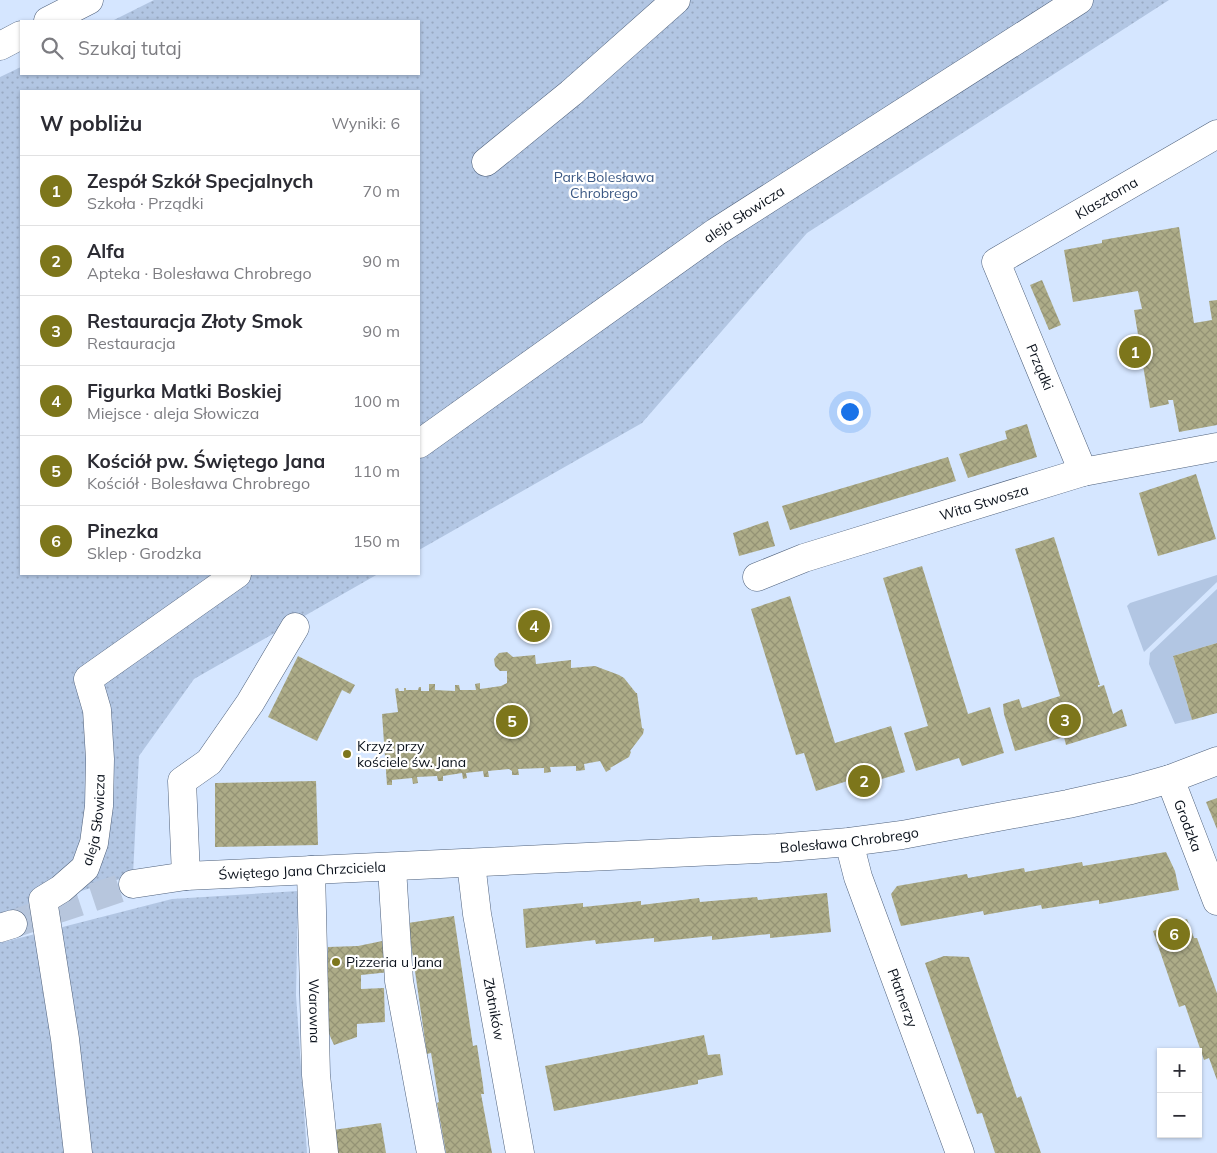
<!DOCTYPE html>
<html lang="pl">
<meta charset="utf-8">
<style>
:root{--surface:#fff;--page:#f2f2f3;--text:#2b2b33;--muted:#7c7c81;--line:#e1e1e2;--accent:#7d761b}
body{margin:0;font-family:Mulish,sans-serif;background:var(--page);color:var(--text)}
.controls{position:absolute;right:15px;bottom:15px;display:grid;overflow:hidden;border-radius:0px;box-shadow:0 1px 4px #0004}
.controls button{width:45px;height:45px;display:grid;place-items:center;padding:0;border:0;border-bottom:1px solid var(--line);background:var(--surface);color:var(--text);font:25px sans-serif}
.you{position:absolute;left:849px;top:411px;width:18px;height:18px;margin:-12px;border:4px solid #fff;border-radius:50%;background:#1a73e8;box-shadow:0 0 0 8px #1a73e833}
.badge{display:grid;place-items:center;width:32px;height:32px;border-radius:50%;background:var(--accent);color:#fff;font-size:16px;font-weight:700}
.pin{position:absolute;translate:-50% -50%;border:2px solid #fff;box-shadow:0 1px 5px #0006}
.list{margin:0;padding:0;list-style:none}
h2{display:flex;justify-content:space-between;align-items:center;height:65px;margin:0;padding:0 20px;font-size:21px}
h2 small{font-size:16px;font-weight:400;color:var(--muted)}
.list li{display:grid;grid-template-columns:32px 1fr auto;gap:15px;align-items:center;box-sizing:border-box;height:70px;padding:0 20px;border-top:1px solid var(--line)}
.list b{display:block;font-size:19px;white-space:nowrap}
.list p{margin:0;font-size:16px;white-space:nowrap;color:var(--muted)}
.list em{font-size:16px;font-style:normal;color:var(--muted)}
.icon{flex:none;width:28px;height:28px;fill:none;stroke:currentColor;stroke-width:2;stroke-linecap:round;stroke-linejoin:round}
.map{position:relative;flex:none;width:1217px;height:1153px;overflow:hidden}
.search{position:absolute;background:var(--surface);box-shadow:0 1px 4px #0004;left:20px;top:20px;width:400px;height:55px;display:flex;align-items:center;gap:12px;box-sizing:border-box;padding:0 18px;border-radius:0px;color:var(--muted);font-size:19px}
.panel{position:absolute;background:var(--surface);box-shadow:0 1px 4px #0004;left:20px;top:90px;width:400px;height:485px;border-radius:0px}
.map>svg:first-child{display:block}
.green{fill:#b2c6e3}
.park{fill:url(#park-dots)}
.building{fill:url(#building-cross-hatch)}
.lines{fill:none;stroke-linecap:round;stroke-linejoin:round}
.minor-tunnel{stroke:#b7c6dd;stroke-width:28;stroke-dasharray:28 14;stroke-linecap:butt}
.minor-casing{stroke:#4f617c;stroke-width:29}
.minor{stroke:#fff;stroke-width:28}
.poi-dot{fill:#7d761b;stroke:#fff;stroke-width:2}
.labels{text-anchor:middle;dominant-baseline:central;stroke-width:4.5;stroke-linejoin:round;paint-order:stroke}
.park-label{font-size:14px;fill:#3b5883;stroke:#fff}
.street-label{font-size:14px;fill:#0a111b;stroke:#fff}
.poi-label{font-size:14px;fill:#0a111b;stroke:#fff;text-anchor:start}
</style>
<div class="map">
<svg width="1217" height="1153" viewBox="0 0 1217 1153">
<defs>
<pattern id="park-dots" width="8" height="8" patternUnits="userSpaceOnUse" patternTransform="scale(1.25)"><rect width="8" height="8" fill="#b2c6e3"/><path d="M2 2h.1M6 6h.1" fill="none" stroke="#98a9c2" stroke-width="1.8" stroke-linecap="round"/></pattern>
<pattern id="building-cross-hatch" width="8" height="8" patternUnits="userSpaceOnUse" patternTransform="scale(1.25)"><rect width="8" height="8" fill="#adac88"/><path d="M0 0l8 8M0 8l8-8" fill="none" stroke="#949375"/></pattern>
</defs>
<rect width="100%" height="100%" fill="#d5e6ff"/>
<g class="green">
<path d="M 1217,575 L 1217,582 L 1144,652 L 1127,606 L 1130,603 Z"/>
<path d="M 1217,589 L 1217,643 L 1173,656 L 1192,720 L 1175,724 L 1149,664 L 1150,653 Z"/>
</g>
<g class="park">
<path d="M 154,0 L 1169,0 L 807,233 L 642,423 L 419,550 L 419,91 L 21,91 L 21,574 L 378,574 L 194,679 L 139,756 L 133,875 L 0,916 L 0,77 L 21,67 L 21,74 L 419,74 L 419,21 L 112,21 Z"/>
<path d="M 298,891 L 296,995 L 307,1153 L 0,1153 L 0,943 L 172,899 Z"/>
</g>
<g class="building">
<path d="M 1179,227 L 1194,323 L 1212,320 L 1209,301 L 1217,300 L 1217,425 L 1179,432 L 1173,400 L 1168,400 L 1169,404 L 1150,408 L 1134,310 L 1142,309 L 1138,291 L 1073,302 L 1064,250 L 1102,243 L 1102,240 Z"/>
<path d="M 1042,280 L 1061,325 L 1049,330 L 1030,285 Z"/>
<path d="M 1027,424 L 1037,457 L 968,478 L 959,454 L 1007,439 L 1005,431 Z"/>
<path d="M 948,457 L 956,481 L 790,530 L 782,506 Z"/>
<path d="M 1196,474 L 1216,539 L 1158,556 L 1139,493 Z"/>
<path d="M 768,521 L 775,546 L 739,556 L 733,533 Z"/>
<path d="M 1054,537 L 1100,685 L 1098,685 L 1098,687 L 1104,685 L 1113,714 L 1122,709 L 1127,726 L 1066,745 L 1064,737 L 1015,751 L 1004,714 L 1003,704 L 1019,699 L 1022,708 L 1060,696 L 1015,549 Z"/>
<path d="M 922,566 L 968,714 L 990,707 L 1004,753 L 962,766 L 959,758 L 916,771 L 904,733 L 928,726 L 883,578 Z"/>
<path d="M 790,596 L 835,743 L 891,726 L 905,772 L 862,785 L 860,777 L 816,791 L 804,753 L 796,755 L 751,609 Z"/>
<path d="M 1217,643 L 1217,713 L 1192,720 L 1173,656 Z"/>
<path d="M 507,652 L 513,657 L 535,655 L 536,664 L 571,660 L 571,668 L 595,666 L 619,675 L 624,678 L 636,693 L 637,693 L 642,728 L 644,729 L 643,734 L 630,751 L 631,752 L 629,757 L 610,768 L 611,769 L 606,772 L 600,761 L 584,764 L 585,770 L 576,771 L 576,766 L 550,767 L 551,772 L 544,773 L 544,768 L 518,769 L 519,775 L 512,775 L 512,771 L 509,769 L 488,771 L 489,777 L 484,777 L 483,771 L 466,773 L 467,778 L 463,779 L 462,773 L 443,776 L 443,781 L 438,781 L 437,776 L 417,777 L 418,783 L 413,784 L 412,778 L 392,780 L 392,785 L 387,785 L 382,714 L 398,712 L 395,689 L 398,688 L 399,691 L 404,691 L 404,688 L 406,688 L 406,690 L 418,690 L 419,687 L 421,687 L 421,691 L 429,691 L 429,684 L 435,684 L 435,690 L 455,691 L 455,685 L 459,685 L 460,690 L 476,690 L 475,684 L 480,683 L 480,689 L 501,686 L 507,683 L 507,671 L 500,671 L 495,666 L 494,659 L 499,653 Z"/>
<path d="M 298,656 L 355,685 L 350,694 L 342,690 L 317,741 L 268,717 Z"/>
<path d="M 316,781 L 318,845 L 215,847 L 215,783 Z"/>
<path d="M 1217,798 L 1217,829 L 1206,802 Z"/>
<path d="M 1166,852 L 1175,871 L 1179,890 L 1099,904 L 1099,900 L 1042,909 L 1041,905 L 984,915 L 983,911 L 901,926 L 891,894 L 897,886 L 967,874 L 968,878 L 1024,868 L 1025,872 L 1082,862 L 1083,866 Z"/>
<path d="M 827,893 L 831,932 L 770,938 L 770,934 L 712,940 L 712,936 L 654,942 L 654,938 L 596,944 L 595,940 L 526,948 L 523,909 L 583,903 L 583,907 L 641,901 L 641,905 L 699,898 L 700,902 L 757,897 L 758,900 Z"/>
<path d="M 454,916 L 473,1046 L 477,1045 L 483,1085 L 484,1094 L 481,1094 L 492,1153 L 446,1153 L 437,1103 L 439,1102 L 431,1053 L 427,1054 L 408,923 Z"/>
<path d="M 1187,919 L 1194,938 L 1197,938 L 1217,993 L 1217,1080 L 1209,1058 L 1204,1060 L 1185,1005 L 1179,1007 L 1153,931 Z"/>
<path d="M 387,940 L 390,972 L 361,975 L 361,989 L 384,988 L 385,1022 L 357,1024 L 357,1037 L 334,1045 L 326,1027 L 328,947 L 358,946 Z"/>
<path d="M 944,956 L 969,957 L 1017,1098 L 1021,1096 L 1041,1153 L 995,1153 L 982,1113 L 977,1114 L 925,963 Z"/>
<path d="M 704,1035 L 708,1055 L 720,1054 L 723,1075 L 698,1080 L 698,1084 L 554,1111 L 545,1066 Z"/>
<path d="M 381,1123 L 386,1153 L 334,1153 L 333,1130 Z"/>
</g>
<g class="lines">
<path class="minor-tunnel" d="M 13,924 L 133,884"/>
<g class="minor-casing">
<g id="minor">
<path d="M 48,21 L 89,0"/>
<path d="M 0,46 L 21,35"/>
<path d="M 486,162 L 571,93 L 676,0"/>
<path id="s1" d="M 419,444 L 716,232 L 1079,0"/>
<path id="s2" d="M 1083,472 L 996,262 L 1217,134"/>
<path id="s3" d="M 757,577 L 804,558 L 1083,472 L 1217,447"/>
<path id="s4" d="M 1170,779 L 1217,901"/>
<path id="s5" d="M 849,842 L 858,877 L 960,1153"/>
<path id="s6" d="M 471,863 L 477,914 L 520,1153"/>
<path d="M 392,868 L 399,981 L 431,1153"/>
<path id="s7" d="M 311,870 L 316,1075 L 324,1153"/>
<path d="M 186,876 L 182,781 L 209,762 L 250,703 L 295,627"/>
<path id="s8" d="M 133,884 L 186,876 L 777,848 L 849,842 L 902,835 L 1068,804 L 1131,790 L 1170,779 L 1217,761"/>
<path d="M 0,928 L 13,924"/>
<path id="s9" d="M 78,1153 L 65,1039 L 43,900 L 61,889 L 85,868 L 94,843 L 99,806 L 100,759 L 97,710 L 88,679 L 237,574"/>
</g>
</g>
<use href="#minor" class="minor"/>
</g>
<g class="poi-dot">
<circle cx="347" cy="754" r="5"/>
<circle cx="336" cy="962" r="5"/>
</g>
<g class="labels">
<g class="park-label">
<text x="604" y="177">Park Bolesława<tspan x="604" dy="16">Chrobrego</tspan></text>
</g>
<g class="street-label">
<text stroke="none"><textPath href="#s2" startOffset="355">Klasztorna</textPath></text>
<text stroke="none"><textPath href="#s1" startOffset="398">aleja Słowicza</textPath></text>
<text transform="translate(1040 367) rotate(67)">Prządki</text>
<text stroke="none"><textPath href="#s3" startOffset="239">Wita Stwosza</textPath></text>
<text stroke="none"><textPath href="#s9" startOffset="358">aleja Słowicza</textPath></text>
<text stroke="none"><textPath href="#s4" startOffset="50">Grodzka</textPath></text>
<text stroke="none"><textPath href="#s8" startOffset="718">Bolesława Chrobrego</textPath></text>
<text stroke="none"><textPath href="#s8" startOffset="170">Świętego Jana Chrzciciela</textPath></text>
<text stroke="none"><textPath href="#s5" startOffset="165">Płatnerzy</textPath></text>
<text stroke="none"><textPath href="#s6" startOffset="148">Złotników</textPath></text>
<text stroke="none"><textPath href="#s7" startOffset="141">Warowna</textPath></text>
</g>
<g class="poi-label">
<text x="357" y="746">Krzyż przy<tspan x="357" dy="16">kościele św. Jana</tspan></text>
<text x="346" y="962">Pizzeria u Jana</text>
</g>
</g>
</svg>
<div class="controls">
<button>+</button>
<button>−</button>
</div>
<div class="you"></div>
<div class="pin badge" style="left:1135px;top:352px">1</div>
<div class="pin badge" style="left:864px;top:781px">2</div>
<div class="pin badge" style="left:1065px;top:720px">3</div>
<div class="pin badge" style="left:534px;top:626px">4</div>
<div class="pin badge" style="left:512px;top:721px">5</div>
<div class="pin badge" style="left:1174px;top:934px">6</div>
<div class="search"><svg class="icon" aria-label="search" viewBox="0 0 24 24"><circle cx="10" cy="10" r="6"/><path d="M15 15l6 6"/></svg>Szukaj tutaj</div>
<section class="panel">
<h2>W pobliżu<small>Wyniki: 6</small></h2>
<ul class="list">
<li><span class="badge">1</span><div><b>Zespół Szkół Specjalnych</b><p>Szkoła · Prządki</p></div><em>70 m</em></li>
<li><span class="badge">2</span><div><b>Alfa</b><p>Apteka · Bolesława Chrobrego</p></div><em>90 m</em></li>
<li><span class="badge">3</span><div><b>Restauracja Złoty Smok</b><p>Restauracja</p></div><em>90 m</em></li>
<li><span class="badge">4</span><div><b>Figurka Matki Boskiej</b><p>Miejsce · aleja Słowicza</p></div><em>100 m</em></li>
<li><span class="badge">5</span><div><b>Kościół pw. Świętego Jana</b><p>Kościół · Bolesława Chrobrego</p></div><em>110 m</em></li>
<li><span class="badge">6</span><div><b>Pinezka</b><p>Sklep · Grodzka</p></div><em>150 m</em></li>
</ul>
</section>
</div>
